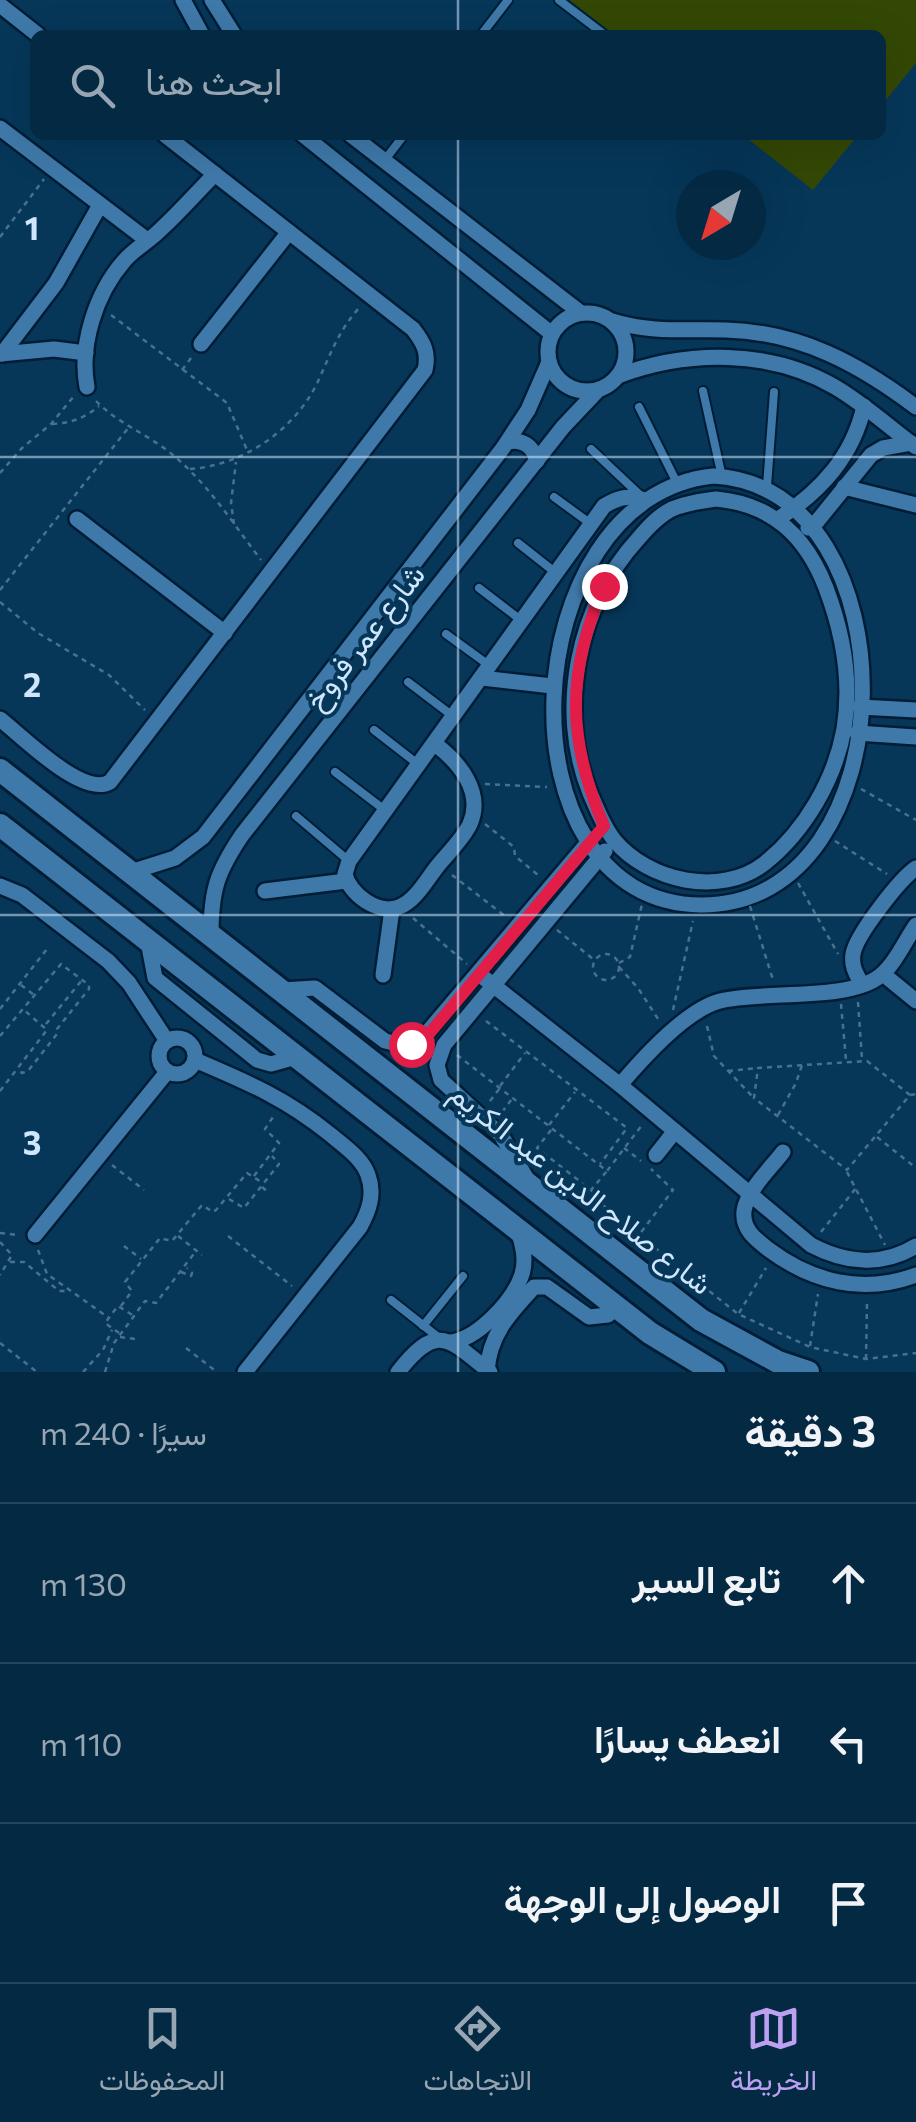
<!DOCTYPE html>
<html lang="ar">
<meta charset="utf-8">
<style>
:root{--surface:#042943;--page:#0d314a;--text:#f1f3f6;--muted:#97a6b2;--line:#25455c;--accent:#bca0f2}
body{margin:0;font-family:Commissioner,Vazirmatn,sans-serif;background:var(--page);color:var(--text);direction:rtl}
.compass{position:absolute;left:676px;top:170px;width:90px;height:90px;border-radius:50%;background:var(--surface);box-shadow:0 10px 40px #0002;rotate:218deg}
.stop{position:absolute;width:30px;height:30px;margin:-22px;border:8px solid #e11d48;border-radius:50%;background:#fff}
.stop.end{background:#e11d48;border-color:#fff;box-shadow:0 2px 10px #0008}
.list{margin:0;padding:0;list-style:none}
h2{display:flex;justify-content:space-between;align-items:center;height:130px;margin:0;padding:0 40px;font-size:42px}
h2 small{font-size:32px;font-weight:400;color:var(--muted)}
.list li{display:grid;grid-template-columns:65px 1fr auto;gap:30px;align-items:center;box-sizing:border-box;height:160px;padding:0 40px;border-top:2px solid var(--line)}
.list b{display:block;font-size:38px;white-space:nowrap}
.list em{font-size:32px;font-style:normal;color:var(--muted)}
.icon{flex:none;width:55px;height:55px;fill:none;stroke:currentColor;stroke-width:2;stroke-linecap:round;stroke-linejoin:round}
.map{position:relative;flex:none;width:916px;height:1372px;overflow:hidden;direction:ltr}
.search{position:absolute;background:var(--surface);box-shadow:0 10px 40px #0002;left:30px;right:30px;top:30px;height:110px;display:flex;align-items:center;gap:25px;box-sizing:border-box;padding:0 35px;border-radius:15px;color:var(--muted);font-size:38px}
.sheet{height:610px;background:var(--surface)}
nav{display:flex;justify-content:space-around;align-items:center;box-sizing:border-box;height:140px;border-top:2px solid var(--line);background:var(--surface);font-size:28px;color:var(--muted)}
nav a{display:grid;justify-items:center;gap:5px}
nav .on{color:var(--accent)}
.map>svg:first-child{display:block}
.green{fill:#344805}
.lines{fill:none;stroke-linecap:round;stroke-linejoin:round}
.service-casing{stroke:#001d35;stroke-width:12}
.minor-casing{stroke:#001d35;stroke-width:20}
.secondary-casing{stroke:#001d35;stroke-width:28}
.path{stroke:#49718f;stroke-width:2.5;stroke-dasharray:5 5;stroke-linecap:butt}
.service{stroke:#3f79a9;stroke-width:8}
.minor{stroke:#3f79a9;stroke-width:15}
.secondary{stroke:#3f79a9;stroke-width:22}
.route{stroke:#e11d48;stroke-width:12}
.grid{fill:none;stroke:#cfe6fc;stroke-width:2.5;stroke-opacity:0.55}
.labels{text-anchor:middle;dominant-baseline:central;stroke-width:8;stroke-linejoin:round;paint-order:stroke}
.street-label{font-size:30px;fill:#cfe6fc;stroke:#063759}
.grid-label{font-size:32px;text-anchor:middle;font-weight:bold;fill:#cfe6fc;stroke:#063759;stroke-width:8;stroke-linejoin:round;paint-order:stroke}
</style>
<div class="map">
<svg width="916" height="1372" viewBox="0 0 916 1372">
<rect width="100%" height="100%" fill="#063759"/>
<g class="green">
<path d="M 569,0 L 916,0 L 916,63 L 881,106 L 881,35 L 614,35 Z"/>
<path d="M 743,135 L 858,135 L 813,190 Z"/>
</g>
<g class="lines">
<g class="service-casing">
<g id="service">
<path d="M 559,0 L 605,35"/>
<path d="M 481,35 L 508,0"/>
<path d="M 384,161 L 404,135"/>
<path d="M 703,391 L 722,477"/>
<path d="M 639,407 L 677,483"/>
<path d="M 591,449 L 642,497"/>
<path d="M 767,486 L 774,392"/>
<path d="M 554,497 L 591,524"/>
<path d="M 518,543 L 556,573"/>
<path d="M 479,588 L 522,621"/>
<path d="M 446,634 L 490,666"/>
<path d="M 408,682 L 454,717"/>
<path d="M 374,730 L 419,765"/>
<path d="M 335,772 L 386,811"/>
<path d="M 296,816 L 349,861"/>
<path d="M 391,1300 L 438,1337"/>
<path d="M 423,1326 L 463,1276"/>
</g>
</g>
<g class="minor-casing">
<g id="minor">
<path d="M 183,0 L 202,35"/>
<path d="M 212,0 L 234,35"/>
<path d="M 0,5 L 38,35"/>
<path d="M 0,128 L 147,240"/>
<path d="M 303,135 L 552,334"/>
<path d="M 351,135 L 581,313"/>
<circle cx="587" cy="352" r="39"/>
<path d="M 612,321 C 650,333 687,329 726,330 C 800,332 859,364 916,407"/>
<path d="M 201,344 L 289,232"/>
<path d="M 0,354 L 54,349 L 86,353"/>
<path d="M 2,354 L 56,283 L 100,205"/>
<path d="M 618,376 C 687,350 770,349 835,387 C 864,404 889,427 916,447"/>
<path d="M 87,387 C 79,345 96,293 124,261 C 134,249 148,242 159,231 C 179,213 196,193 215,174"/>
<path d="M 508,442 C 523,439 533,446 537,461"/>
<path d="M 713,476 C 916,486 912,906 701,905 C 493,903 513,497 713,476 Z"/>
<path d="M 844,487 L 916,505"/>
<path d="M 716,499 C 772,504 806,536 826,588 C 843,633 852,681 844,729 C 835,779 805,831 765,863 C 720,898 648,881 614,840 C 603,826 597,809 590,793 C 556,710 578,604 638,539 C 648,527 658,516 672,509 C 686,503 701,501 716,499 Z"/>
<path d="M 77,519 L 225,633"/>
<path d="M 778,519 C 821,491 853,456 864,406"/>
<path d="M 808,528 L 815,524 L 871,455 L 883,448 L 911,443"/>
<path d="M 482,678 L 552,686"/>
<path d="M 860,707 L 916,710"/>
<path d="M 0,719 C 23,737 83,798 110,782 L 425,370 C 429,353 424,343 413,329 L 165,135"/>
<path d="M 857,733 L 916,737"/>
<path d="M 435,744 C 459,762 484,792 470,824 C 463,839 447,854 436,868 C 426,881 415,901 399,907 C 378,915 349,894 345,874 L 349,861 L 604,506 C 619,497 628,495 645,500"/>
<path d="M 131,872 L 175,858 L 203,837 L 503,448 L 528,410 L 549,362"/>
<path d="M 0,886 L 22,895 L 108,961 L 129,983 L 167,1041"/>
<path d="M 265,891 L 346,881"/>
<path d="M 211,935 C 211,890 217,872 242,835 L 563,427 L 598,390"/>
<path d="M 148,941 L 155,978 L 257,1060 L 271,1064 L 296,1057"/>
<path d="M 479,974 L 620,1085 L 811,1245 C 845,1263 882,1267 916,1246"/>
<path d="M 883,974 L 916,1001"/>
<path d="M 383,975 L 392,909"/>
<path d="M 862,985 C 857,975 851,967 853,954 C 856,935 900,879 916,868"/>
<path d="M 282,990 L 315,988 L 385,1041 L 398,1044 L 421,1040 L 591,839"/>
<circle cx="177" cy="1056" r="18"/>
<path d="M 195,1060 C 249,1083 285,1098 331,1135 C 345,1147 362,1158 368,1175 C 375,1194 369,1211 360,1227 L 245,1372"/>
<path d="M 620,1085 C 642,1059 686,1010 720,1001 C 763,990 847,1002 880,976 C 895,964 905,941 916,925"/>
<path d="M 783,1152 C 771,1168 747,1190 744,1211 C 742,1229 755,1239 768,1249 C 812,1282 863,1295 916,1275"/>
<path d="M 656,1155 L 675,1131"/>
<path d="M 527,1179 L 501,1135 L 441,1080 L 437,1065 L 444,1045 L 605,851"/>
<path d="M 35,1235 L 167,1072"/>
<path d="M 451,1342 C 477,1339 512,1302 521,1277 C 527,1262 523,1243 517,1229"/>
<path d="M 398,1372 C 437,1322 448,1338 490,1372"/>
<path d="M 487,1372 C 489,1335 509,1314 534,1287 L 547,1287 L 589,1317 L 608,1315 L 617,1306"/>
</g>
</g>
<g class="secondary-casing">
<g id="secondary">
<path d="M 0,770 L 701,1320 L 778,1362 L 808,1372"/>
<path d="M 0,825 L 650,1333 L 714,1372"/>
</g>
</g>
<g class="path">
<path d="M 0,237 L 44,179"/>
<path d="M 111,315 L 227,403 L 247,450"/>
<path d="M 182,370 L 191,358"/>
<path d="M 96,401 C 118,424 150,435 174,456 C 209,485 234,525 261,560"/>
<path d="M 52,424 C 71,423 83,419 99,406"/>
<path d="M 190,469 C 245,465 298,428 320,377 C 331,352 340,329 359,308"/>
<path d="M 0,473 L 22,448 L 51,424 L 74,396"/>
<path d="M 234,524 L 231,503 L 236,462"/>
<path d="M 0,590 L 129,427"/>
<path d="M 0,602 L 38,633 L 109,675 L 145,710"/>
<path d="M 485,784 L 547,787"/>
<path d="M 861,789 L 916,820"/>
<path d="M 485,824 L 514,847 L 515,856 L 538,875"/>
<path d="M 835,841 L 887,874"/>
<path d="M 452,875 L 505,916"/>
<path d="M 798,883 L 838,954"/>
<path d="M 750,906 L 773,980"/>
<path d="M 413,918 L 467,964"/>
<path d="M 557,930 L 593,959"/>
<circle cx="606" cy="967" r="13"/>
<path d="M 619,963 L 630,957 L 642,904"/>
<path d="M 619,967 L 638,988 L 660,1022"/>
<path d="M 21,985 L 34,995"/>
<path d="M 858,1002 L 862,1059"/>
<path d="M 841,1004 L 846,1060"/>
<path d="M 0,1009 L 47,949"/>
<path d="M 673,1010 L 693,921"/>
<path d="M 486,1021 L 627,1128 L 600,1164"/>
<path d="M 46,1024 L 82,980"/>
<path d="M 707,1026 L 714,1056 L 753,1097"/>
<path d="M 0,1036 L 61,964 L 89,985 L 89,989 L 57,1029 L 57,1034 L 28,1071 L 22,1073 L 18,1069"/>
<path d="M 457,1055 L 607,1171 L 642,1125"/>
<path d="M 728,1071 L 758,1068"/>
<path d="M 500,1086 L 525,1053"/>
<path d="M 0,1091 L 47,1030 L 24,1010"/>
<path d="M 910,1095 L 867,1061 L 758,1068 L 754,1098 L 847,1170 L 910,1095 L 916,1094"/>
<path d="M 490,1101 L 500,1088"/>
<path d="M 502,1112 L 512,1099"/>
<path d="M 778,1115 L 796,1083 L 802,1065"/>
<path d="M 549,1125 L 575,1092"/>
<path d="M 551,1130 L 537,1148 L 591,1190 L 607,1171"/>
<path d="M 877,1137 L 916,1168"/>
<path d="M 624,1148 L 641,1161"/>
<path d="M 112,1165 L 144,1190"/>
<path d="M 847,1172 L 885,1245"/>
<path d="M 254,1176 L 279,1143 L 265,1129 L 275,1114"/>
<path d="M 262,1187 L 269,1193"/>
<path d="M 591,1190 L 611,1214 L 639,1235 L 673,1190 L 651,1169"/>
<path d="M 229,1199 L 244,1208 L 279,1164 L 272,1156"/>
<path d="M 821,1232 L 856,1188"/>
<path d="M 0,1233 L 18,1235"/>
<path d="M 639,1235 L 738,1314 L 810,1347 L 866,1359 L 916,1353"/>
<path d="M 178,1236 L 202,1255"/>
<path d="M 228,1236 L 292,1286"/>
<path d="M 0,1242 L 12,1255 L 0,1275"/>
<path d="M 124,1246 L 141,1259"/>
<path d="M 38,1250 L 47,1274 L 109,1318"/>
<path d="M 10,1262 L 24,1262 L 59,1291 L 67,1291"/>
<path d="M 181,1272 L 191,1276 L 192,1273 L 187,1268"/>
<path d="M 121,1306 L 132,1291 L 125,1282 L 160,1238 L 172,1241 L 202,1205 L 213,1212 L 216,1210 L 247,1173 L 263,1183"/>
<path d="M 739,1313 L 766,1268"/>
<path d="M 119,1333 L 105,1323 L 118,1306 L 134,1316"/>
<path d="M 120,1337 L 135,1339"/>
<path d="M 0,1343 L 37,1372"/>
<path d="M 810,1346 L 818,1294"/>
<path d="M 186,1348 L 217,1372"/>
<path d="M 866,1359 L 867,1302"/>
<path d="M 83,1372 L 103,1350 L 112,1330"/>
<path d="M 105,1372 L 114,1343 L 145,1301 L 156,1303 L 196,1251"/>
</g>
<use href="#service" class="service"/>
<use href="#minor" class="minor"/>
<use href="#secondary" class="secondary"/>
</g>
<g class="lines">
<path class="route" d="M 411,1044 L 428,1035 L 604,826 C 567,739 566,673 604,586"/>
</g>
<path class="grid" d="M 458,0 L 458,35M 458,135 L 458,1372M 0,457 L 916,457M 0,915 L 916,915"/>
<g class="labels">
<g class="street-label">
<text transform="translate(363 636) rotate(-52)">شارع عمر فروخ</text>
<text transform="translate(582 1187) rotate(38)">شارع صلاح الدين عبد الكريم</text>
</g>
</g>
<g class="grid-label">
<text x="32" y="240">1</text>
<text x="32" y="697">2</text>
<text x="32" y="1155">3</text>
</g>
</svg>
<svg class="compass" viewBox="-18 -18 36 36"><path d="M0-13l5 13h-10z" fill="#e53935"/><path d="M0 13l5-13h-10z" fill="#97a6b2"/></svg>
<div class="stop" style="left:411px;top:1044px"></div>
<div class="stop end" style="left:604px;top:586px"></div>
<div class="search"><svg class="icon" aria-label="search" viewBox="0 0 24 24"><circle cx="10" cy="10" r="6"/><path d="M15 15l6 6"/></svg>ابحث هنا</div>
</div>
<section class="sheet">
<h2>3 دقيقة<small>سيرًا · 240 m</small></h2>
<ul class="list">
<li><svg class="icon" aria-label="ahead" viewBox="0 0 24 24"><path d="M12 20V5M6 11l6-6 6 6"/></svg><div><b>تابع السير</b></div><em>130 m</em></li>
<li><svg class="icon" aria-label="left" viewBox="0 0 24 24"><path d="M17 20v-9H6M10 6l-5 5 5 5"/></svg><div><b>انعطف يسارًا</b></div><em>110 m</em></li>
<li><svg class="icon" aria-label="arrive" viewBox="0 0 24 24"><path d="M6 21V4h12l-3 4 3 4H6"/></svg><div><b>الوصول إلى الوجهة</b></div></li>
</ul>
</section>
<nav>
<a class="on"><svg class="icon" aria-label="map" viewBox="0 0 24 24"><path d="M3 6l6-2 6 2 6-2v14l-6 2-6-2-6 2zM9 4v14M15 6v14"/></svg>الخريطة</a>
<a><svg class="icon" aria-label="directions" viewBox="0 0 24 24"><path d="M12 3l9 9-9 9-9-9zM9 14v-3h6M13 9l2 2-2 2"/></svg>الاتجاهات</a>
<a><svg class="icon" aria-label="saved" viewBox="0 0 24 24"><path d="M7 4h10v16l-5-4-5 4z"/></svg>المحفوظات</a>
</nav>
